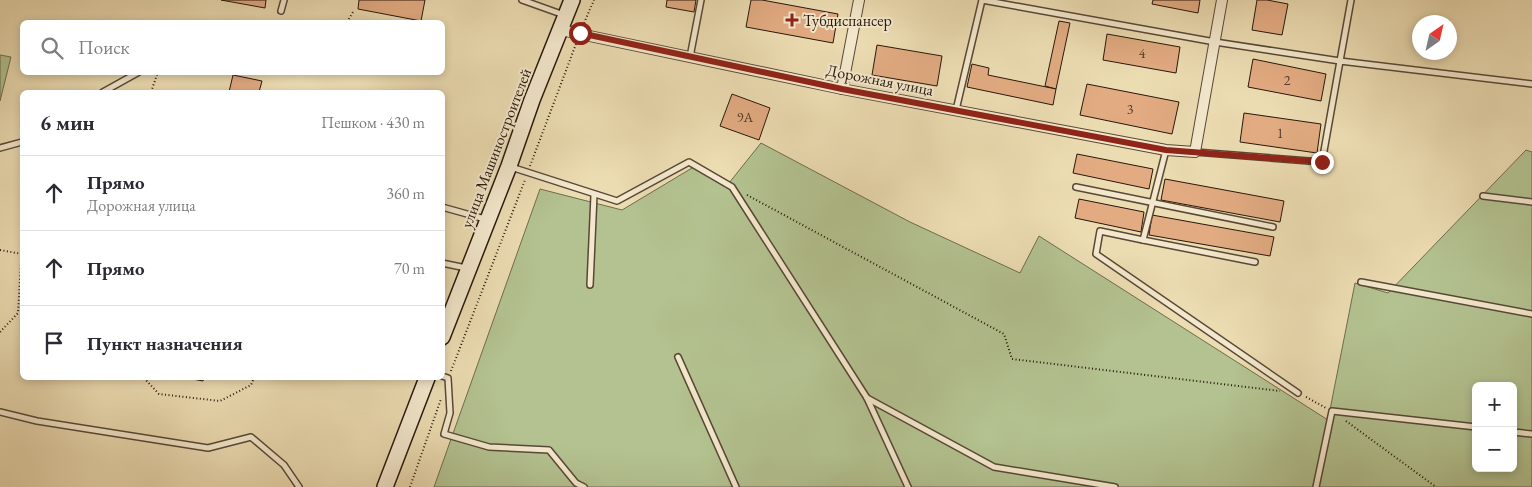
<!DOCTYPE html>
<html lang="ru">
<meta charset="utf-8">
<style>
:root{--surface:#fff;--page:#f2f2f3;--text:#2b2b33;--muted:#7c7c81;--line:#e1e1e2}
body{margin:0;font-family:"EB Garamond",serif;background:var(--page);color:var(--text)}
.controls{position:absolute;right:15px;bottom:15px;display:grid;overflow:hidden;border-radius:8px;box-shadow:0 2px 8px #0003}
.controls button{width:45px;height:45px;display:grid;place-items:center;padding:0;border:0;border-bottom:1px solid var(--line);background:var(--surface);color:var(--text);font:25px sans-serif}
.compass{position:absolute;left:1412px;top:15px;width:45px;height:45px;border-radius:50%;background:var(--surface);box-shadow:0 2px 8px #0003;rotate:34deg}
.stop{position:absolute;width:15px;height:15px;margin:-11px;border:4px solid #8f2418;border-radius:50%;background:#fff}
.stop.end{background:#8f2418;border-color:#fff;box-shadow:0 1px 5px #0008}
.list{margin:0;padding:0;list-style:none}
h2{display:flex;justify-content:space-between;align-items:center;height:65px;margin:0;padding:0 20px;font-size:21px}
h2 small{font-size:16px;font-weight:400;color:var(--muted)}
.list li{display:grid;grid-template-columns:32px 1fr auto;gap:15px;align-items:center;box-sizing:border-box;height:75px;padding:0 20px;border-top:1px solid var(--line)}
.list b{display:block;font-size:19px;white-space:nowrap}
.list p{margin:0;font-size:16px;white-space:nowrap;color:var(--muted)}
.list em{font-size:16px;font-style:normal;color:var(--muted)}
.icon{flex:none;width:28px;height:28px;fill:none;stroke:currentColor;stroke-width:2;stroke-linecap:round;stroke-linejoin:round}
.map{position:relative;flex:none;width:1532px;height:487px;overflow:hidden}
.search{position:absolute;background:var(--surface);box-shadow:0 2px 8px #0003;left:20px;top:20px;width:425px;height:55px;display:flex;align-items:center;gap:12px;box-sizing:border-box;padding:0 18px;border-radius:8px;color:var(--muted);font-size:19px}
.panel{position:absolute;background:var(--surface);box-shadow:0 2px 8px #0003;left:20px;top:90px;width:425px;height:290px;border-radius:8px}
.map>svg:first-child{display:block}
.green{fill:#b3c290;stroke:#6e6c4e;fill-rule:evenodd}
.building{fill:#e2ab82;stroke:#28170c}
.lines{fill:none;stroke-linecap:round;stroke-linejoin:round}
.lane-casing{stroke:#594836;stroke-width:8}
.street-casing{stroke:#594836;stroke-width:12}
.secondary-casing{stroke:#28170c;stroke-width:18}
.path{stroke:#28170c;stroke-width:2;stroke-dasharray:1 2.5;stroke-linecap:butt}
.lane{stroke:#f3e8cd;stroke-width:5}
.street{stroke:#f3e8cd;stroke-width:10}
.secondary{stroke:#f3e8cd;stroke-width:15}
.route{stroke:#8f2418;stroke-width:6}
.poi-dot{fill:#8f2418;stroke:#f3e8cd;stroke-width:2}
.labels{text-anchor:middle;dominant-baseline:central;stroke-width:4;stroke-linejoin:round;paint-order:stroke}
.number-label{font-size:14px;fill:#563c2a}
.poi-label{font-size:16px;fill:#28170c;stroke:#f3e8cd;text-anchor:start}
.street-label{font-size:16px;fill:#28170c;stroke:#f3e8cd}
</style>
<div class="map">
<svg width="1532" height="487" viewBox="0 0 1532 487">
<rect width="100%" height="100%" fill="#ecdcb2"/>
<filter id="stains"><feTurbulence type="fractalNoise" baseFrequency=".004" numOctaves="4"/><feColorMatrix values="0 0 0 0 .2 0 0 0 0 .09 0 0 0 0 .02 0 0 0 .5 -.17"/></filter>
<radialGradient id="worn" r=".72"><stop offset=".6" stop-color="#630" stop-opacity="0"/><stop offset="1" stop-color="#630" stop-opacity=".3"/></radialGradient>
<g class="green">
<path d="M 0,55 L 11,57 L 0,101 Z"/>
<path d="M 761,143 L 910,222 L 1020,273 L 1039,236 L 1328,420 L 1355,283 L 1388,293 L 1526,150 L 1532,152 L 1532,487 L 434,487 L 540,189 L 622,210 L 697,165 L 729,183 ZM 1476,386 L 1513,386 L 1513,468 L 1476,468 Z"/>
</g>
<g class="building">
<path d="M 221,0 L 266,0 L 265,8 Z"/>
<path d="M 359,0 L 425,0 L 421,21 L 358,9 Z"/>
<path d="M 667,0 L 696,0 L 694,12 L 666,7 Z"/>
<path d="M 751,0 L 762,0 L 838,14 L 833,43 L 746,27 Z"/>
<path d="M 1153,0 L 1200,0 L 1198,13 L 1152,4 Z"/>
<path d="M 1257,0 L 1267,0 L 1288,4 L 1282,35 L 1252,30 Z"/>
<path d="M 1059,21 L 1070,23 L 1056,89 L 1045,86 Z"/>
<path d="M 1107,34 L 1180,47 L 1176,73 L 1103,60 Z"/>
<path d="M 877,45 L 942,56 L 937,86 L 872,75 Z"/>
<path d="M 1253,59 L 1326,74 L 1321,101 L 1248,87 Z"/>
<path d="M 972,64 L 989,68 L 988,75 L 1056,89 L 1053,105 L 967,87 Z"/>
<path d="M 233,75 L 262,81 L 259,92 L 229,92 Z"/>
<path d="M 1087,84 L 1179,102 L 1172,134 L 1080,115 Z"/>
<path d="M 732,94 L 770,108 L 759,140 L 720,126 Z"/>
<path d="M 1244,113 L 1321,124 L 1317,153 L 1240,142 Z"/>
<path d="M 1077,154 L 1153,169 L 1149,189 L 1073,173 Z"/>
<path d="M 1165,179 L 1284,201 L 1280,222 L 1161,200 Z"/>
<path d="M 1079,199 L 1144,212 L 1141,232 L 1075,218 Z"/>
<path d="M 1152,215 L 1274,237 L 1270,256 L 1149,235 Z"/>
<path d="M 187,378 L 204,378 L 203,381 Z"/>
</g>
<g class="lines">
<g class="lane-casing">
<g id="lane">
<path d="M 522,0 L 564,15"/>
<path d="M 281,11 L 284,0"/>
<path d="M 690,57 L 701,0"/>
<path d="M 103,92 L 139,72"/>
<path d="M 956,110 L 982,0 L 1215,42 L 1340,61 L 1351,0"/>
<path d="M 0,148 L 22,142"/>
<path d="M 1166,150 L 1143,240 L 1255,262"/>
<path d="M 1195,152 L 1322,162 L 1340,61 L 1532,84"/>
<path d="M 511,167 L 617,201 L 689,162 L 732,187 L 867,398 L 908,487"/>
<path d="M 1076,187 L 1273,227"/>
<path d="M 1483,196 L 1532,202"/>
<path d="M 442,207 L 485,219"/>
<path d="M 1143,240 L 1100,231 L 1096,254 L 1298,393"/>
<path d="M 442,263 L 466,268"/>
<path d="M 1361,282 L 1532,314"/>
<path d="M 590,285 L 594,195"/>
<path d="M 678,357 L 736,487"/>
<path d="M 442,376 L 448,378 L 450,413 L 444,434 L 489,447 L 549,450 L 576,483 L 584,487"/>
<path d="M 867,398 L 994,467 L 1115,487"/>
<path d="M 0,412 L 37,421 L 208,448 L 251,437 L 284,465 L 299,487"/>
<path d="M 1513,432 L 1532,434"/>
<path d="M 1316,487 L 1332,411 L 1476,427"/>
</g>
</g>
<g class="street-casing">
<g id="street">
<path d="M 561,30 L 842,89 L 1166,150 L 1195,152 L 1222,0"/>
<path d="M 842,89 L 859,0"/>
</g>
</g>
<g class="secondary-casing">
<g id="secondary">
<path d="M 442,337 L 509,166 L 532,100 L 572,0"/>
<path d="M 385,487 L 427,378"/>
</g>
</g>
<g class="path">
<path d="M 347,22 L 353,12"/>
<path d="M 584,23 L 594,0"/>
<path d="M 151,92 L 158,72"/>
<path d="M 530,166 L 576,44"/>
<path d="M 747,195 L 1004,334 L 1012,359 L 1280,391"/>
<path d="M 0,250 L 22,254"/>
<path d="M 0,332 L 18,313 L 22,245"/>
<path d="M 451,371 L 525,180"/>
<path d="M 144,378 L 159,394 L 220,401 L 251,385 L 254,378"/>
<path d="M 1306,397 L 1326,408"/>
<path d="M 1346,421 L 1436,487"/>
<path d="M 410,487 L 441,399"/>
</g>
<use href="#lane" class="lane"/>
<use href="#street" class="street"/>
<use href="#secondary" class="secondary"/>
</g>
<g class="lines">
<path class="route" d="M 580,33 L 842,89 L 1166,150 L 1322,162"/>
</g>
<path class="poi-dot" d="M789.5 12.5h5v5h5v5h-5v5h-5v-5h-5v-5h5z"/>
<g class="labels">
<g class="number-label">
<text x="1142" y="53">4</text>
<text x="1287" y="80">2</text>
<text x="1130" y="109">3</text>
<text x="745" y="117">9А</text>
<text x="1280" y="133">1</text>
</g>
<g class="poi-label">
<text x="803" y="20">Тубдиспансер</text>
</g>
<g class="street-label">
<text transform="translate(880 80) rotate(11)">Дорожная улица</text>
<text transform="translate(496 148) rotate(-69)">улица Машиностроителей</text>
</g>
</g>
<rect width="100%" height="100%" filter="url(#stains)"/>
<rect width="100%" height="100%" fill="url(#worn)"/>
</svg>
<div class="controls">
<button>+</button>
<button>−</button>
</div>
<svg class="compass" viewBox="-18 -18 36 36"><path d="M0-13l5 13h-10z" fill="#e53935"/><path d="M0 13l5-13h-10z" fill="#7c7c81"/></svg>
<div class="stop" style="left:580px;top:33px"></div>
<div class="stop end" style="left:1322px;top:162px"></div>
<div class="search"><svg class="icon" aria-label="search" viewBox="0 0 24 24"><circle cx="10" cy="10" r="6"/><path d="M15 15l6 6"/></svg>Поиск</div>
<section class="panel">
<h2>6 мин<small>Пешком · 430 m</small></h2>
<ul class="list">
<li><svg class="icon" aria-label="ahead" viewBox="0 0 24 24"><path d="M12 20V5M6 11l6-6 6 6"/></svg><div><b>Прямо</b><p>Дорожная улица</p></div><em>360 m</em></li>
<li><svg class="icon" aria-label="ahead" viewBox="0 0 24 24"><path d="M12 20V5M6 11l6-6 6 6"/></svg><div><b>Прямо</b></div><em>70 m</em></li>
<li><svg class="icon" aria-label="arrive" viewBox="0 0 24 24"><path d="M6 21V4h12l-3 4 3 4H6"/></svg><div><b>Пункт назначения</b></div></li>
</ul>
</section>
</div>
